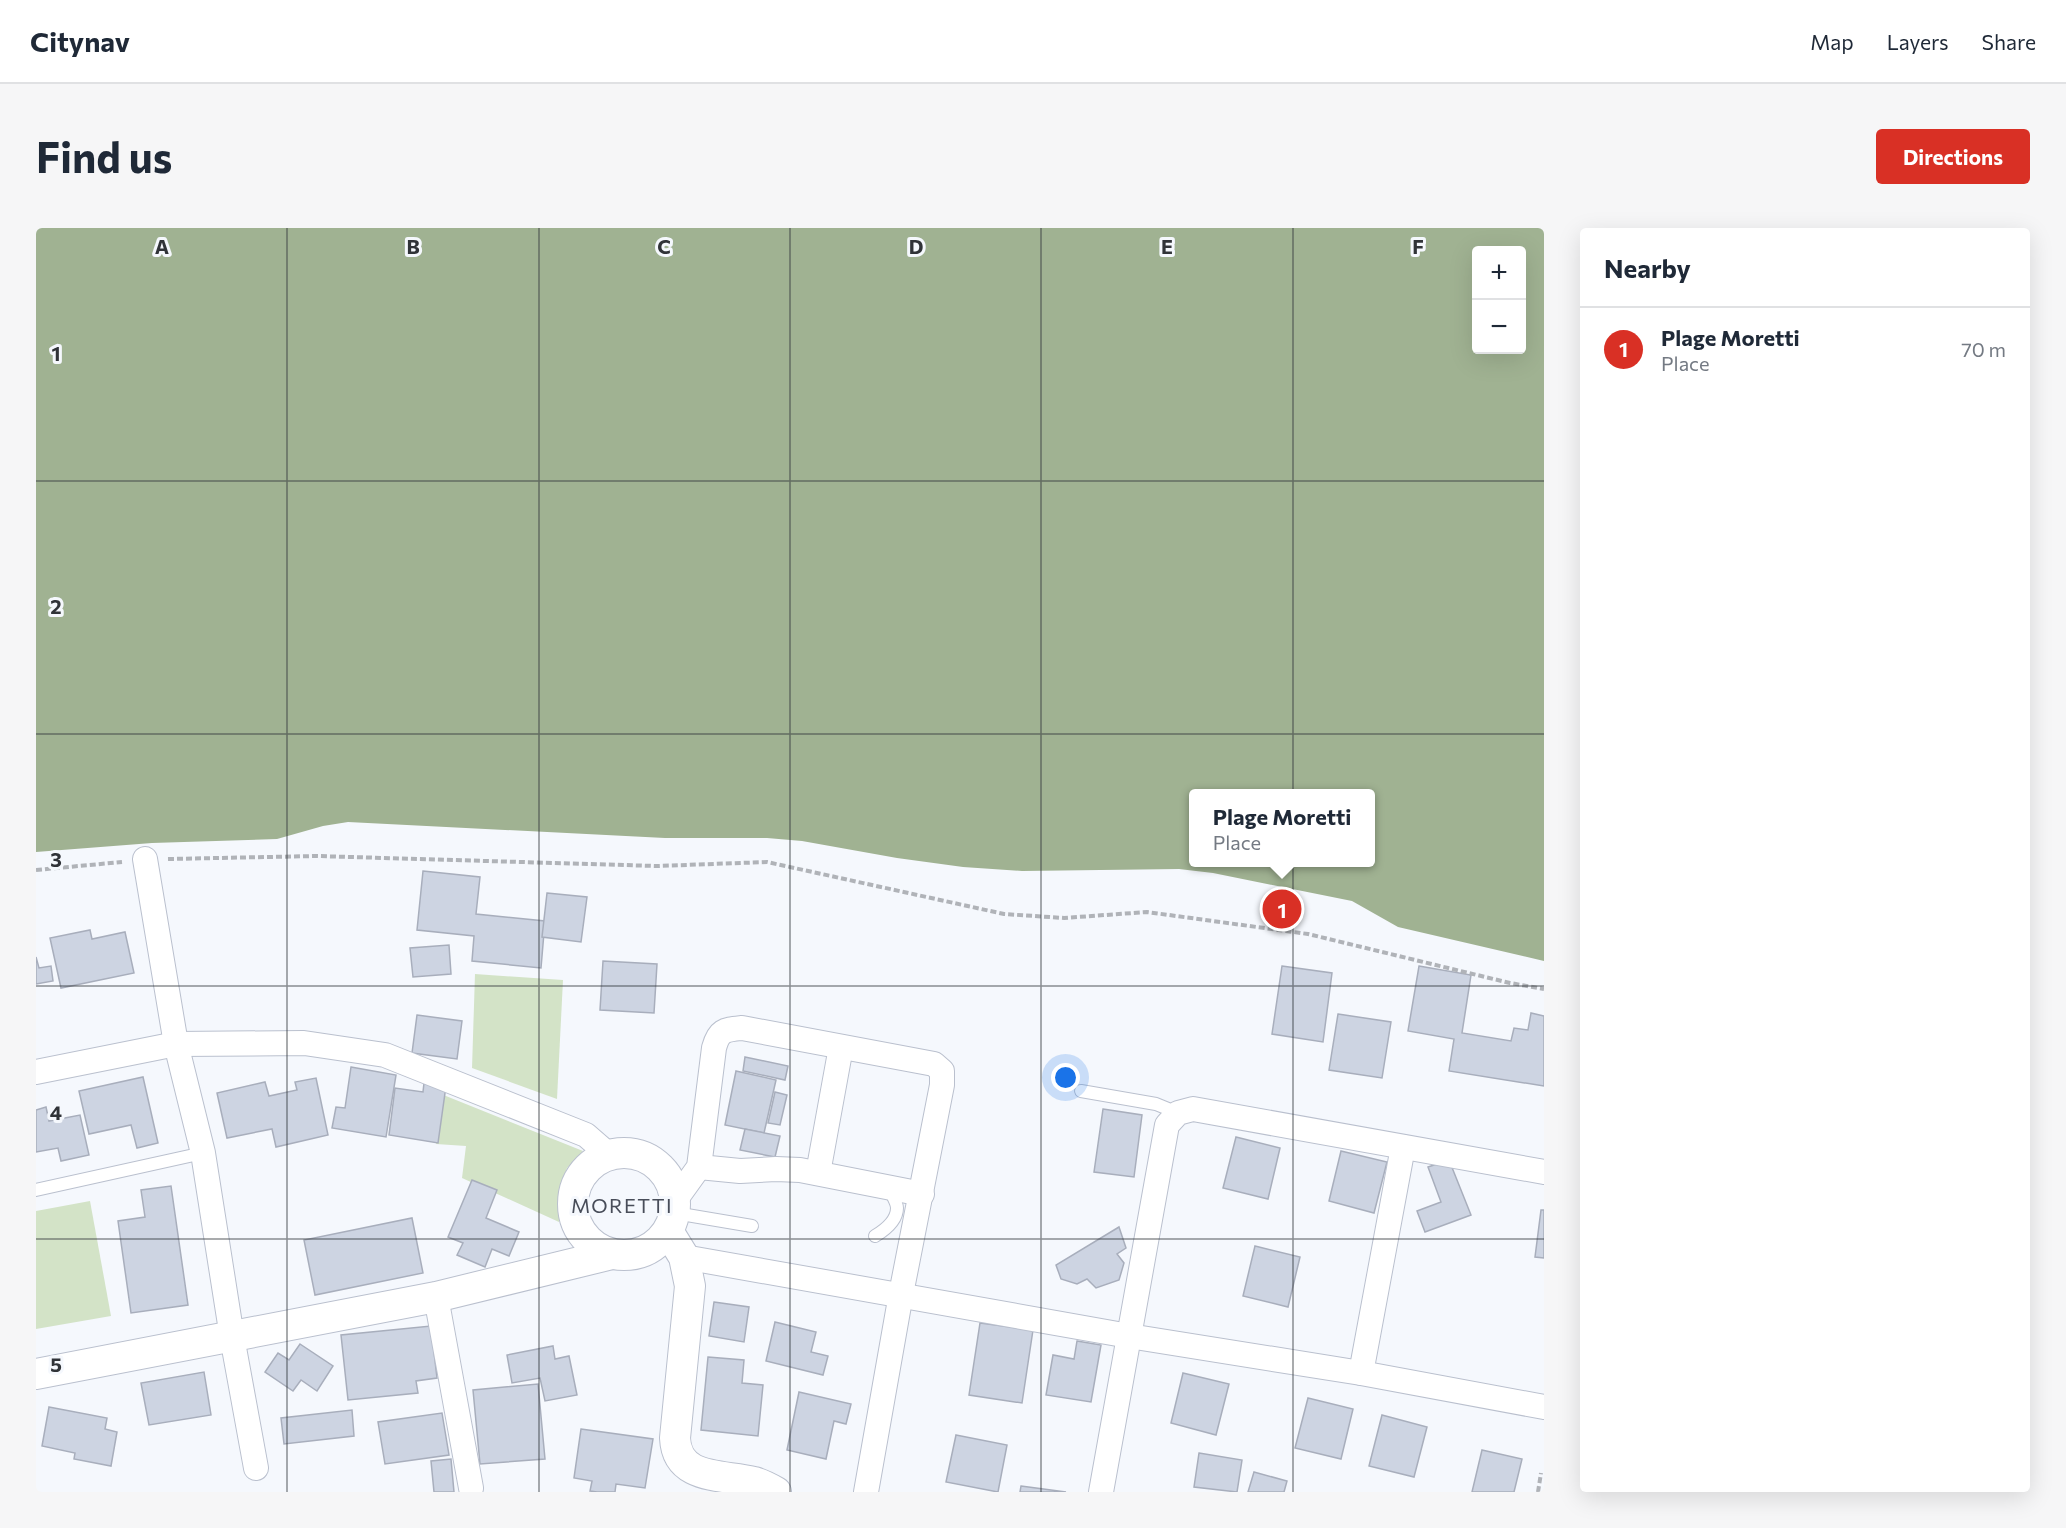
<!DOCTYPE html>
<meta charset="utf-8">
<style>
:root{--surface:#fff;--page:#f6f6f7;--text:#1f2937;--muted:#747a83;--line:#e0e1e3;--accent:#d93025}
body{margin:0;font-family:Commissioner,sans-serif;background:var(--page);color:var(--text)}
.controls{position:absolute;right:18px;top:18px;display:grid;overflow:hidden;border-radius:6px;box-shadow:0 6px 24px #0002}
.controls button{width:54px;height:54px;display:grid;place-items:center;padding:0;border:0;border-bottom:2px solid var(--line);background:var(--surface);color:var(--text);font:30px sans-serif}
.you{position:absolute;left:1030px;top:850px;width:21px;height:21px;margin:-15px;border:4px solid #fff;border-radius:50%;background:#1a73e8;box-shadow:0 0 0 9px #1a73e833}
.badge{display:grid;place-items:center;width:39px;height:39px;border-radius:50%;background:var(--accent);color:#fff;font-size:20px;font-weight:700}
.pin{position:absolute;translate:-50% -50%;border:3px solid #fff;box-shadow:0 2px 6px #0006}
.popup{position:absolute;left:1153px;top:561px;width:186px;height:78px;box-sizing:border-box;display:grid;place-content:center;border-radius:6px;background:var(--surface);filter:drop-shadow(0 2px 4px #0005);font-size:20px;white-space:nowrap;color:var(--muted)}
.popup b{font-size:22px;color:var(--text)}
.popup::after{content:'';position:absolute;left:50%;top:100%;margin-left:-12px;border:12px solid transparent;border-top-color:var(--surface)}
.list{margin:0;padding:0;list-style:none}
h2{display:flex;justify-content:space-between;align-items:center;height:78px;margin:0;padding:0 24px;font-size:26px}
h2 small{font-size:20px;font-weight:400;color:var(--muted)}
.list li{display:grid;grid-template-columns:39px 1fr auto;gap:18px;align-items:center;box-sizing:border-box;height:84px;padding:0 24px;border-top:2px solid var(--line)}
.list b{display:block;font-size:22px;white-space:nowrap}
.list p{margin:0;font-size:20px;white-space:nowrap;color:var(--muted)}
.list em{font-size:20px;font-style:normal;color:var(--muted)}
.map{position:relative;flex:none;width:1508px;height:1264px;overflow:hidden;border-radius:6px}
header{display:flex;align-items:center;gap:36px;box-sizing:border-box;height:84px;padding:0 30px;background:var(--surface);border-bottom:2px solid var(--line)}
header strong{font-size:28px}
nav{display:flex;gap:33px;margin-inline-start:auto;font-size:21px}
.intro{display:flex;align-items:center;justify-content:space-between;box-sizing:border-box;height:144px;padding:0 36px}
h1{margin:0;font-size:42px}
.button{padding:15px 27px;border-radius:6px;background:var(--accent);color:#fff;font-size:21px;font-weight:700}
main{display:flex;gap:36px;padding:0 36px}
aside{flex:1;background:var(--surface);border-radius:6px;box-shadow:0 6px 24px #0002}
.map>svg:first-child{display:block}
.green{fill:#d3e3c7}
.water{fill:#a0b292;fill-rule:evenodd}
.building{fill:#cdd4e2;stroke:#a8aebc;stroke-width:1.5}
.lines{fill:none;stroke-linecap:round;stroke-linejoin:round}
.service-casing{stroke:#bac0ce;stroke-width:14}
.minor-casing{stroke:#bac0ce;stroke-width:26}
.tertiary-casing{stroke:#bac0ce;stroke-width:32}
.path{stroke:#b0b3b8;stroke-width:4;stroke-dasharray:6 3;stroke-linecap:butt}
.service{stroke:#fff;stroke-width:12}
.minor{stroke:#fff;stroke-width:24}
.tertiary{stroke:#fff;stroke-width:30}
.grid{fill:none;stroke:#303338;stroke-width:1.5;stroke-opacity:0.55}
.labels{text-anchor:middle;dominant-baseline:central;stroke-width:6;stroke-linejoin:round;paint-order:stroke}
.quarter-label{font-size:20px;letter-spacing:1.5px;fill:#484d59;stroke:#f5f8fd}
.grid-label{font-size:20px;text-anchor:middle;font-weight:bold;fill:#303338;stroke:#f5f8fd;stroke-width:6;stroke-linejoin:round;paint-order:stroke}
</style>
<header>
<strong>Citynav</strong>
<nav><a>Map</a><a>Layers</a><a>Share</a></nav>
</header>
<div class="intro"><h1>Find us</h1><a class="button">Directions</a></div>
<main>
<div class="map">
<svg width="1508" height="1264" viewBox="0 0 1508 1264">
<rect width="100%" height="100%" fill="#f5f8fd"/>
<g class="green">
<path d="M 439,746 L 527,752 L 521,871 L 436,840 Z"/>
<path d="M 405,866 L 547,923 L 531,940 L 525,957 L 523,994 L 426,950 L 430,918 L 400,916 Z"/>
<path d="M 54,973 L 75,1088 L 0,1101 L 0,983 Z"/>
</g>
<path class="water" d="M 0,0 L 1508,0 L 1508,733 L 1362,699 L 1316,673 L 1177,645 L 1143,641 L 986,643 L 927,639 L 861,630 L 766,613 L 731,610 L 629,610 L 312,594 L 287,598 L 241,611 L 116,615 L 0,624 ZM 1440,22 L 1486,22 L 1486,122 L 1440,122 ZM 1158,566 L 1334,566 L 1334,634 L 1158,634 Z"/>
<g class="building">
<path d="M 387,643 L 444,649 L 440,686 L 509,693 L 505,740 L 436,733 L 438,708 L 381,702 Z"/>
<path d="M 511,665 L 551,669 L 545,714 L 506,709 Z"/>
<path d="M 54,702 L 56,711 L 89,704 L 98,745 L 25,760 L 14,710 Z"/>
<path d="M 413,717 L 415,746 L 377,749 L 374,720 Z"/>
<path d="M 0,729 L 3,740 L 15,738 L 17,753 L 0,756 Z"/>
<path d="M 567,733 L 621,736 L 618,785 L 564,782 Z"/>
<path d="M 1246,738 L 1296,745 L 1287,814 L 1236,806 Z"/>
<path d="M 1383,738 L 1435,747 L 1426,805 L 1475,813 L 1478,800 L 1492,802 L 1495,785 L 1508,788 L 1508,858 L 1413,843 L 1418,811 L 1372,803 Z"/>
<path d="M 1302,786 L 1355,794 L 1346,850 L 1293,842 Z"/>
<path d="M 381,787 L 426,793 L 421,831 L 376,825 Z"/>
<path d="M 709,829 L 752,838 L 749,852 L 707,843 Z"/>
<path d="M 315,839 L 360,847 L 350,909 L 296,900 L 300,879 L 309,880 Z"/>
<path d="M 700,843 L 740,852 L 728,905 L 689,897 Z"/>
<path d="M 107,849 L 122,915 L 101,920 L 95,897 L 53,906 L 43,863 Z"/>
<path d="M 280,850 L 292,907 L 240,919 L 236,901 L 191,910 L 181,865 L 229,854 L 233,868 L 261,862 L 259,854 Z"/>
<path d="M 388,855 L 410,858 L 402,915 L 353,907 L 359,860 L 387,864 Z"/>
<path d="M 739,864 L 751,867 L 744,897 L 732,895 Z"/>
<path d="M 10,879 L 13,893 L 44,887 L 53,927 L 25,933 L 22,920 L 0,924 L 0,882 Z"/>
<path d="M 1067,881 L 1106,887 L 1098,949 L 1058,944 Z"/>
<path d="M 709,901 L 744,908 L 739,929 L 704,922 Z"/>
<path d="M 1200,909 L 1244,920 L 1232,971 L 1187,960 Z"/>
<path d="M 1305,923 L 1351,934 L 1338,985 L 1293,973 Z"/>
<path d="M 1413,932 L 1435,987 L 1389,1004 L 1381,983 L 1405,974 L 1392,939 Z"/>
<path d="M 436,952 L 461,962 L 450,990 L 483,1004 L 473,1028 L 456,1021 L 449,1039 L 421,1027 L 427,1015 L 412,1009 Z"/>
<path d="M 135,958 L 152,1077 L 95,1085 L 82,993 L 109,989 L 105,962 Z"/>
<path d="M 1505,982 L 1508,982 L 1508,1030 L 1499,1029 Z"/>
<path d="M 376,990 L 387,1045 L 279,1067 L 268,1012 Z"/>
<path d="M 1083,999 L 1090,1020 L 1081,1026 L 1088,1035 L 1083,1052 L 1060,1060 L 1051,1051 L 1041,1056 L 1025,1051 L 1020,1037 Z"/>
<path d="M 1219,1018 L 1264,1029 L 1252,1079 L 1207,1068 Z"/>
<path d="M 678,1074 L 713,1079 L 708,1114 L 673,1108 Z"/>
<path d="M 739,1094 L 780,1104 L 775,1124 L 792,1128 L 787,1147 L 730,1133 Z"/>
<path d="M 944,1095 L 997,1102 L 986,1175 L 933,1167 Z"/>
<path d="M 395,1098 L 401,1150 L 380,1153 L 382,1165 L 312,1172 L 305,1107 Z"/>
<path d="M 1041,1113 L 1065,1117 L 1055,1174 L 1010,1167 L 1017,1127 L 1038,1131 Z"/>
<path d="M 264,1116 L 297,1138 L 281,1163 L 265,1152 L 257,1163 L 229,1144 L 242,1125 L 253,1132 Z"/>
<path d="M 517,1118 L 519,1131 L 533,1128 L 541,1167 L 509,1173 L 504,1150 L 476,1155 L 471,1127 Z"/>
<path d="M 672,1129 L 708,1132 L 706,1155 L 727,1157 L 722,1208 L 665,1202 Z"/>
<path d="M 168,1144 L 175,1187 L 113,1197 L 105,1155 Z"/>
<path d="M 1147,1145 L 1193,1156 L 1180,1207 L 1135,1195 Z"/>
<path d="M 502,1156 L 509,1231 L 444,1236 L 437,1162 Z"/>
<path d="M 763,1164 L 815,1176 L 810,1196 L 798,1193 L 790,1231 L 751,1222 Z"/>
<path d="M 1272,1170 L 1317,1181 L 1305,1231 L 1259,1220 Z"/>
<path d="M 13,1179 L 71,1190 L 69,1201 L 81,1204 L 75,1238 L 38,1231 L 39,1225 L 6,1218 Z"/>
<path d="M 316,1182 L 318,1208 L 248,1216 L 245,1190 Z"/>
<path d="M 406,1185 L 413,1227 L 349,1236 L 342,1194 Z"/>
<path d="M 1346,1187 L 1391,1199 L 1378,1249 L 1333,1238 Z"/>
<path d="M 545,1201 L 617,1211 L 609,1260 L 580,1256 L 579,1264 L 561,1264 L 554,1263 L 556,1253 L 538,1250 Z"/>
<path d="M 920,1207 L 971,1217 L 962,1264 L 910,1254 Z"/>
<path d="M 1446,1222 L 1486,1231 L 1478,1264 L 1436,1264 Z"/>
<path d="M 1163,1225 L 1206,1232 L 1201,1264 L 1158,1259 Z"/>
<path d="M 415,1231 L 418,1264 L 398,1264 L 395,1233 Z"/>
<path d="M 1218,1244 L 1251,1253 L 1248,1264 L 1212,1264 Z"/>
<path d="M 985,1258 L 1030,1264 L 984,1264 Z"/>
</g>
<g class="lines">
<g class="service-casing">
<g id="service">
<path d="M 1045,863 L 1120,876 L 1142,885"/>
<path d="M 0,962 L 167,925"/>
<path d="M 639,985 L 716,998"/>
<path d="M 839,1008 C 849,1002 861,992 861,980 C 861,974 855,966 853,960"/>
</g>
</g>
<g class="minor-casing">
<g id="minor">
<path d="M 109,631 L 140,816 L 167,925 L 196,1109 L 220,1240"/>
<path d="M 0,844 L 140,816 L 268,815 L 349,827 L 550,907 L 573,927"/>
<path d="M 663,939 L 704,943 L 740,941 L 764,942 L 886,966"/>
<path d="M 782,945 L 805,819"/>
<path d="M 640,971 L 663,939 L 678,820 C 683,802 688,802 706,800 L 898,836 L 906,843 L 906,857 L 865,1066 L 830,1264"/>
<path d="M 648,1029 L 1093,1108 L 1325,1145 L 1508,1179"/>
<path d="M 400,1069 L 435,1260"/>
<path d="M 1325,1145 L 1367,919"/>
<path d="M 1065,1264 L 1131,897 L 1142,885 L 1157,881 L 1508,944"/>
</g>
</g>
<g class="tertiary-casing">
<g id="tertiary">
<circle cx="588" cy="976" r="51"/>
<path d="M 632,1003 L 648,1029 L 654,1058 L 639,1210 C 641,1253 687,1246 718,1254 C 725,1256 733,1260 740,1264"/>
<path d="M 0,1146 L 400,1069 L 576,1026"/>
</g>
</g>
<g class="path">
<path d="M 132,631 L 281,628 L 621,638 L 731,634 L 968,686 L 1028,690 L 1111,684 L 1272,706 L 1474,755 L 1508,761"/>
<path d="M 0,642 L 86,634"/>
<path d="M 1502,1264 L 1505,1245"/>
</g>
<use href="#service" class="service"/>
<use href="#minor" class="minor"/>
<use href="#tertiary" class="tertiary"/>
</g>
<path class="grid" d="M 251,0 L 251,1264M 503,0 L 503,1264M 754,0 L 754,1264M 1005,0 L 1005,1264M 1257,0 L 1257,1264M 0,253 L 1508,253M 0,506 L 1508,506M 0,758 L 1508,758M 0,1011 L 1508,1011"/>
<g class="labels">
<g class="quarter-label">
<text x="586" y="977">MORETTI</text>
</g>
</g>
<g class="grid-label">
<text x="126" y="26">A</text>
<text x="377" y="26">B</text>
<text x="628" y="26">C</text>
<text x="880" y="26">D</text>
<text x="1131" y="26">E</text>
<text x="1382" y="26">F</text>
<text x="20" y="133">1</text>
<text x="20" y="386">2</text>
<text x="20" y="639">3</text>
<text x="20" y="892">4</text>
<text x="20" y="1144">5</text>
</g>
</svg>
<div class="controls">
<button>+</button>
<button>−</button>
</div>
<div class="you"></div>
<div class="pin badge" style="left:1246px;top:681px">1</div>
<div class="popup"><b>Plage Moretti</b>Place</div>
</div>
<aside>
<h2>Nearby<small></small></h2>
<ul class="list">
<li><span class="badge">1</span><div><b>Plage Moretti</b><p>Place</p></div><em>70 m</em></li>
</ul>
</aside>
</main>
